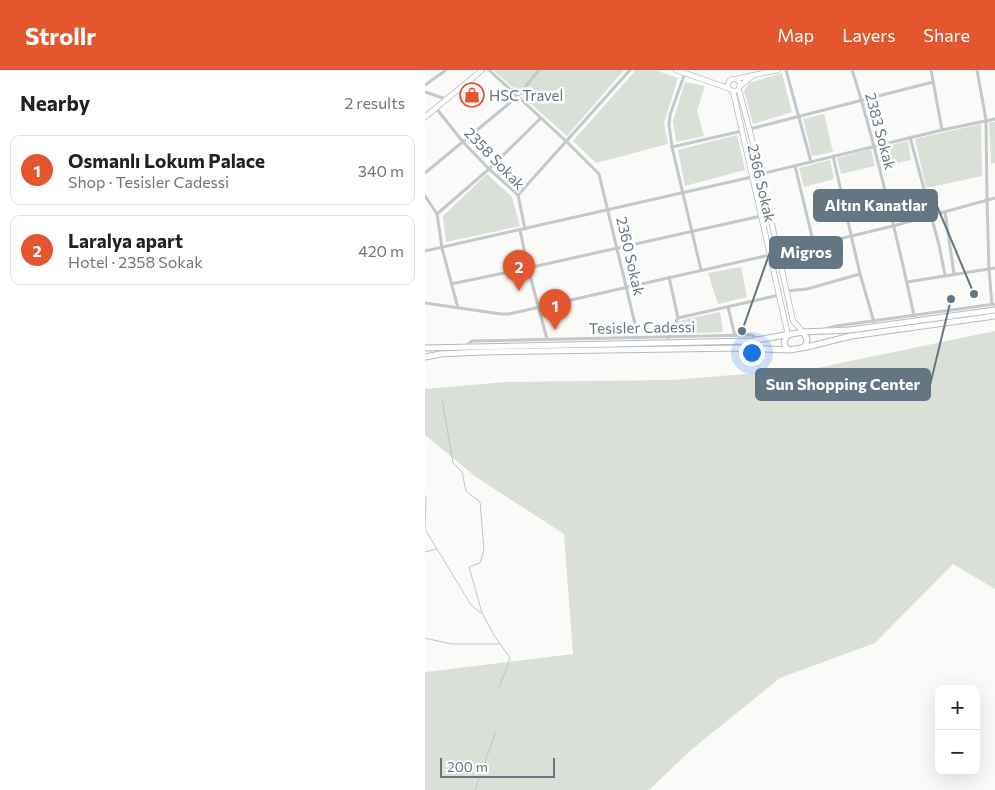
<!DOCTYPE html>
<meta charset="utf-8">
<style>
:root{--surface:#fff;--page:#f2f2f2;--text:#202124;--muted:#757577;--line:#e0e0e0;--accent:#e4572e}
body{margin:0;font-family:Commissioner,sans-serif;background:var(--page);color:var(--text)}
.controls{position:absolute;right:15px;bottom:15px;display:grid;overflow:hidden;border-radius:10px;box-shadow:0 5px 20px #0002}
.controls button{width:45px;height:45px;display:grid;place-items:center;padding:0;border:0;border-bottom:1px solid var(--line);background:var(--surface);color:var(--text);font:25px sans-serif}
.scale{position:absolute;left:15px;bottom:12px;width:115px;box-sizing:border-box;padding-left:5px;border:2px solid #657683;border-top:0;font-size:14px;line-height:18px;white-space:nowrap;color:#657683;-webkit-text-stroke:4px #fff;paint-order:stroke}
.you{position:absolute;left:326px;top:282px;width:18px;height:18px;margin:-12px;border:4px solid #fff;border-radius:50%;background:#1a73e8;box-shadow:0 0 0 8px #1a73e833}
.badge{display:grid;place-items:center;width:32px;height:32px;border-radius:50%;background:var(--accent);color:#fff;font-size:16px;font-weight:700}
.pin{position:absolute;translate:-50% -41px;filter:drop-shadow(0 1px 2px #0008)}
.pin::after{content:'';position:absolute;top:26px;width:18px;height:15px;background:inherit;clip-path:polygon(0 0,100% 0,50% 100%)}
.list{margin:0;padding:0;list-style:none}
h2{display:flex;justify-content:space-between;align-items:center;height:65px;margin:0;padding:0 20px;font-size:21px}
h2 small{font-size:16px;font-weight:400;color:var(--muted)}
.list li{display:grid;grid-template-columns:32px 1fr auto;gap:15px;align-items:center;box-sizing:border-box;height:70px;margin:0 10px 10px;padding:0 10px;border:1px solid var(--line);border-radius:10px}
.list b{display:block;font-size:19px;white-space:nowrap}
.list p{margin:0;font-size:16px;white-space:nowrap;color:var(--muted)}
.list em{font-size:16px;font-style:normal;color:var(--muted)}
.map{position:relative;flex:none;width:570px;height:720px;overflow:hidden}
header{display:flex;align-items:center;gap:30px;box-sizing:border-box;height:70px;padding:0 25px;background:var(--accent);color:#fff}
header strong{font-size:24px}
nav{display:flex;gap:28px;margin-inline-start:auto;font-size:18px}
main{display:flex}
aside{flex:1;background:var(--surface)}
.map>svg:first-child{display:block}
.green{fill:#dadfd7}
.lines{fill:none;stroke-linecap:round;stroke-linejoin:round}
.stream{stroke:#bbc7cb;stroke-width:1}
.secondary-casing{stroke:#b3babf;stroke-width:6}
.primary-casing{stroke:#b5babe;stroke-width:7}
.street{stroke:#c3c8cc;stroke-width:3}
.secondary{stroke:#fff;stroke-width:4.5}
.primary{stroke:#fff;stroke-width:5}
.labels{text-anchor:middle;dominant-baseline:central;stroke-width:5;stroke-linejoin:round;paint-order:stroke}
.poi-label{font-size:15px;fill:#657683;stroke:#fff;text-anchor:start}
.street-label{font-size:15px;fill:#657683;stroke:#fff}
.leader{fill:none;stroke:#657683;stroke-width:2}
.callout-dot{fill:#657683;stroke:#fff;stroke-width:2}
.callout{fill:#657683;stroke:#657683;stroke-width:2}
.callout-label{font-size:16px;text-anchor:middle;font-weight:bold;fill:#fff}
</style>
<header>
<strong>Strollr</strong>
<nav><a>Map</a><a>Layers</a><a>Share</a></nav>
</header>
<main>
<aside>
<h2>Nearby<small>2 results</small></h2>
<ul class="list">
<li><span class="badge">1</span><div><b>Osmanlı Lokum Palace</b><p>Shop · Tesisler Cadessi</p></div><em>340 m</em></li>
<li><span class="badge">2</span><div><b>Laralya apart</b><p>Hotel · 2358 Sokak</p></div><em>420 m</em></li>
</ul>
</aside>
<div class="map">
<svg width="570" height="720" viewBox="0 0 570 720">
<rect width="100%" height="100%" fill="#fafaf8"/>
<g class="green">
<path d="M 68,0 L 199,0 L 142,66 Z"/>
<path d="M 211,0 L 230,0 L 253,8 L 239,53 L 243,74 L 171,93 L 148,71 Z"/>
<path d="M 357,3 L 367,42 L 328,54 L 319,21 L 324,13 Z"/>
<path d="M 260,12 L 280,16 L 272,41 L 279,66 L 251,72 L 248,51 Z"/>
<path d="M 399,44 L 408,82 L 387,86 L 378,49 Z"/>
<path d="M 564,52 L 570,52 L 570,93 L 566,94 Z"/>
<path d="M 556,54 L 557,106 L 501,118 L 490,69 Z"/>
<path d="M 312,65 L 320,100 L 260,116 L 253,80 Z"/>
<path d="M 483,71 L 486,90 L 458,96 L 454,78 Z"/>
<path d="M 446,79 L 450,96 L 416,104 L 412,88 Z"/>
<path d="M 405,90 L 409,109 L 379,117 L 374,98 Z"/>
<path d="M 62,104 L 87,127 L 95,156 L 21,172 L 18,146 Z"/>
<path d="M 316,197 L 322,227 L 293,234 L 283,203 Z"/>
<path d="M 295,242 L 298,262 L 253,264 L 252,263 L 255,253 L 258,250 Z"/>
<path d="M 570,261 L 570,519 L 528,494 L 450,573 L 355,608 L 266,680 L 224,720 L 0,720 L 0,602 L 148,584 L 139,464 L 51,407 L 0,365 L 0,319 L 81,312 L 247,310 L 392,298 Z"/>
</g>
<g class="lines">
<g class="stream">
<path d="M 17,329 L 28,393 L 37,402 L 41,421 L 55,432 L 59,480 L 55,493 L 44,497 L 57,543 L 69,565 L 85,588 L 74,618"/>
<path d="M 0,426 L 1,428 L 0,458"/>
<path d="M 0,459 L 46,535 L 56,543"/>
<path d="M 0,482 L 11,479"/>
<path d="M 0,568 L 26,574 L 74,574"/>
<path d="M 50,720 L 71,661"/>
</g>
<g class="secondary-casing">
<g id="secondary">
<path d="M 251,0 L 303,18"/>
<circle cx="309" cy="15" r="6"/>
<path d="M 310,9 L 353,0"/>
<path d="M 315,16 L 327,6"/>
<path d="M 314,20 L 336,104 L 368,251 L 378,262"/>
<path d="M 308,21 L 363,265"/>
<path d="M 0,47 L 57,0"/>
</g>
</g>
<g class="primary-casing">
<g id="primary">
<path d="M 378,262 L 382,269 L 381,274 L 379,277"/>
<path d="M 363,265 C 359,270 357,275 363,279"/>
<path d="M 0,278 L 326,271 L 378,262 L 425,260 L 570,240"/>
<path d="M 0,287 L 15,284 L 58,282 L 316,278 L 364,280 L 382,277 L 426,266 L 570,246"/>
</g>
</g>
<g class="street">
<path d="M 64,0 L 142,72 L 174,104 L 210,254 L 212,268"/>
<path d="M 261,0 L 245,45 L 244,55 L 247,77 L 276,200"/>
<path d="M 361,0 L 386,92"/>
<path d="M 427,0 C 443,48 454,96 466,145 C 474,178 482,212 489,246"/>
<path d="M 506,0 L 517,60"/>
<path d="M 552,0 L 561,50 L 562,129 L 564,199 L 567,235"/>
<path d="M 0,15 L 21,0"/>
<path d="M 0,22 L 21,29"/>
<path d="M 11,38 L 38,72 L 64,99 L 93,125 L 100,159"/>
<path d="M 325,59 L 508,12"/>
<path d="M 485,67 L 514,175 L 520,205"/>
<path d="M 247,77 L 317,61"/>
<path d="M 408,86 L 435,204 L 449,252"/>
<path d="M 370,96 L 389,175"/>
<path d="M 0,103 L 92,27 L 114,0"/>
<path d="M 336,104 L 517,60 L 570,49"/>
<path d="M 93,125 L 205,0"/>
<path d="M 0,126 L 12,144 L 17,178 L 33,238"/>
<path d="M 520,142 L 529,204"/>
<path d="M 12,144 L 64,99 L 116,48"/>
<path d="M 95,160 L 103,198 L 122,269"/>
<path d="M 0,181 L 327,107"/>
<path d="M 244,207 L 253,248"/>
<path d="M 482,212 L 570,198"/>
<path d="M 26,214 L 103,198 L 336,146"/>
<path d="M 361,221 L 382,219 L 435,204"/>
<path d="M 0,233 L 76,244 L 84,244 L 389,175 L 468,156 L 570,128"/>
<path d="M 303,237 L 310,266"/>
<path d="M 400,259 L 411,256 L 570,234"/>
<path d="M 243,268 L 253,248 L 354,225"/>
<path d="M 41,276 L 47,271 L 326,265 L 334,269"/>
</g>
<use href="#secondary" class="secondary"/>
<use href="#primary" class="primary"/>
</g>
<defs>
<g id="shop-ring" transform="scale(1.25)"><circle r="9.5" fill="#fff" stroke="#e4572e" stroke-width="1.5"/><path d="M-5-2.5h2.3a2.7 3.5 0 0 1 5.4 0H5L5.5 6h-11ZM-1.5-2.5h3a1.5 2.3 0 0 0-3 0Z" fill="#e4572e"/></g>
</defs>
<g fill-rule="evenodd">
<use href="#shop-ring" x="47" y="25"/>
</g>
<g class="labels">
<g class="poi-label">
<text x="64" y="25">HSC Travel</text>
</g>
<g class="street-label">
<text transform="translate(456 61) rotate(75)">2383 Sokak</text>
<text transform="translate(70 88) rotate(46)">2358 Sokak</text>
<text transform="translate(337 113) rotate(77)">2366 Sokak</text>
<text transform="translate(206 186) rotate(77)">2360 Sokak</text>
<text transform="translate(217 257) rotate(-1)">Tesisler Cadessi</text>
</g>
</g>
<path class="leader" d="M549 224L512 136M317 261L345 182M526 229L505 315"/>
<g class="callout-dot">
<circle cx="549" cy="224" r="5"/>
<circle cx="317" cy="261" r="5"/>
<circle cx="526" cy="229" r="5"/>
</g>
<g class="callout">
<rect x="389" y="120" width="123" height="31" rx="5"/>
<rect x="345" y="167" width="72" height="31" rx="5"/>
<rect x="331" y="299" width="174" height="31" rx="5"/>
</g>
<g class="callout-label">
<text x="451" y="141">Altın Kanatlar</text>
<text x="381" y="188">Migros</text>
<text x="418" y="320">Sun Shopping Center</text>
</g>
</svg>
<div class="controls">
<button>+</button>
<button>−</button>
</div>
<div class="scale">200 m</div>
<div class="you"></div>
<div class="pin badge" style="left:130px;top:260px">1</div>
<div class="pin badge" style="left:94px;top:221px">2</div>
</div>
</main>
